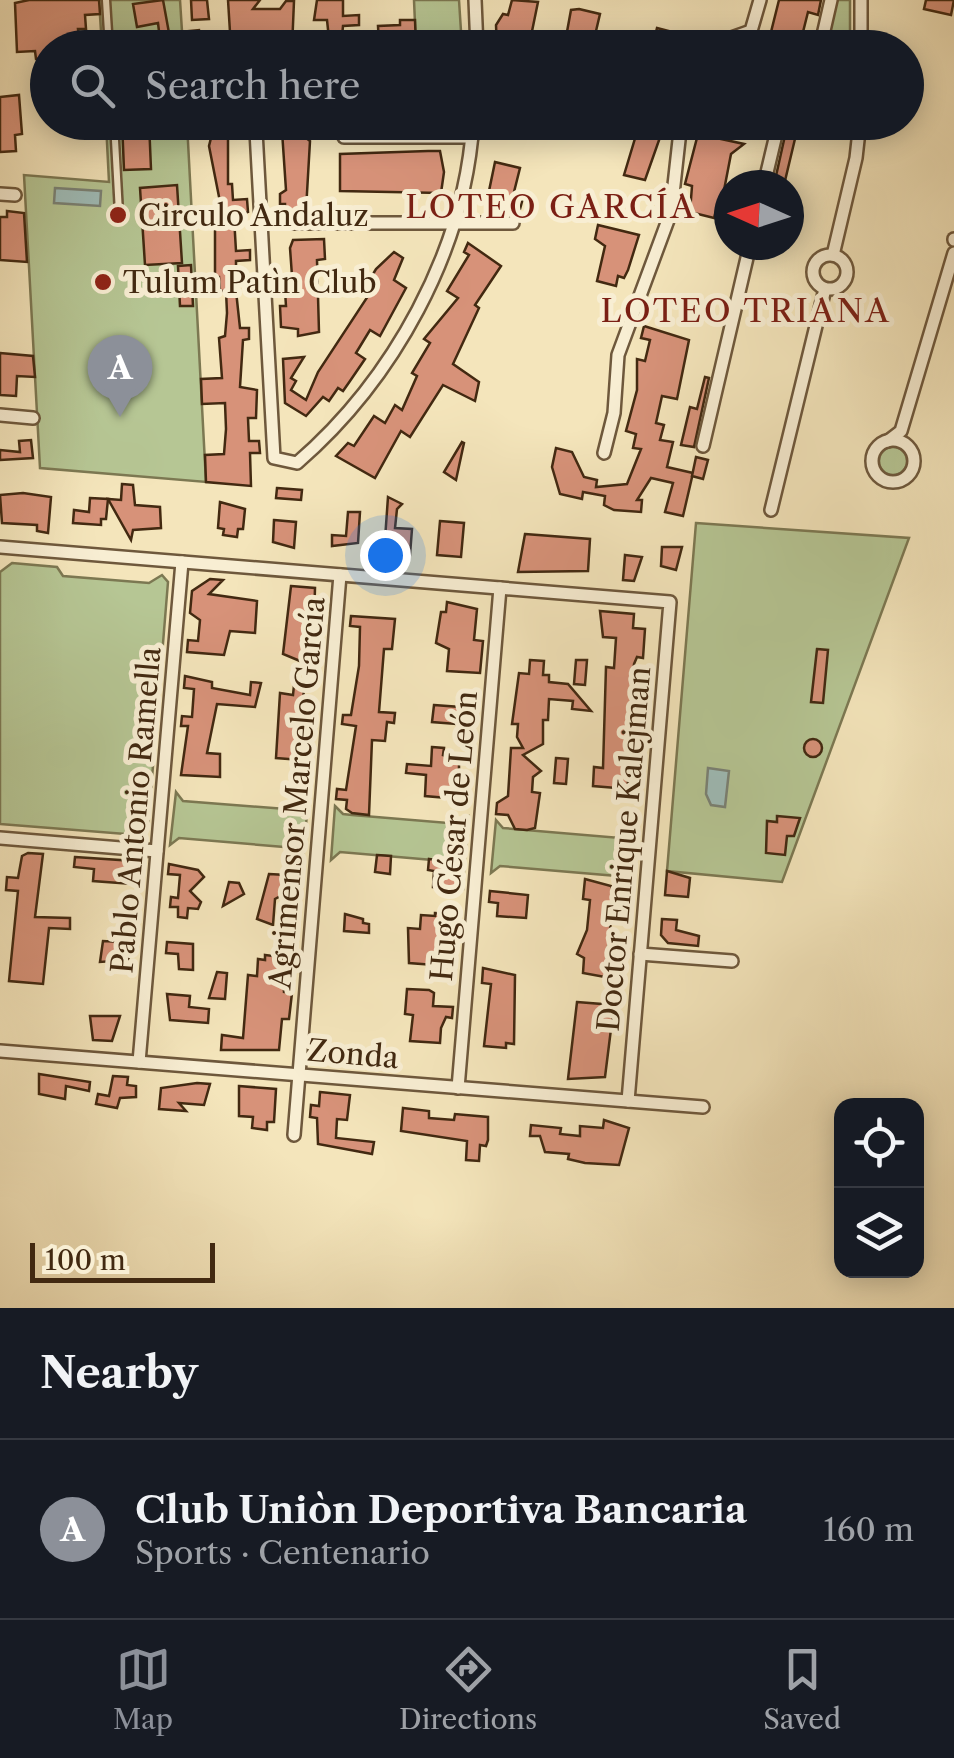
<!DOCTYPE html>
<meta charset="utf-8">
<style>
:root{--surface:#171b24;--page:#242831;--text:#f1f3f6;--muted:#9ea1a6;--line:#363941;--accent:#8c9099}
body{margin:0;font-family:"Libre Caslon Text",serif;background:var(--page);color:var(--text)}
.controls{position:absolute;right:30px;bottom:30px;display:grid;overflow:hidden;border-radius:20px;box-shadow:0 5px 25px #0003}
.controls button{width:90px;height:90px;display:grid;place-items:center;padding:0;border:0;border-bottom:2px solid var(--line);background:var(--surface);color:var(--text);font:50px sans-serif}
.compass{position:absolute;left:714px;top:170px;width:90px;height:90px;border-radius:50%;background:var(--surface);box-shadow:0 5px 25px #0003;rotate:273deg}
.scale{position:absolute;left:30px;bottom:25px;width:185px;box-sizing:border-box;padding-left:10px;border:5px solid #422911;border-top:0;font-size:28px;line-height:35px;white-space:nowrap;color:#422911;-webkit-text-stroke:8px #f8eed3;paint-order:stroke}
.you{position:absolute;left:385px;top:555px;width:35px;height:35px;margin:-25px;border:8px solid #fff;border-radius:50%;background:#1a73e8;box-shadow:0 0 0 15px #1a73e833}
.badge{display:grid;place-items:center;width:65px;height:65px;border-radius:50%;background:var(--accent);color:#fff;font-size:32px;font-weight:700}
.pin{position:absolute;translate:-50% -82px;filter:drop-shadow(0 2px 5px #0008)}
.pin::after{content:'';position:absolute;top:52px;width:35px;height:30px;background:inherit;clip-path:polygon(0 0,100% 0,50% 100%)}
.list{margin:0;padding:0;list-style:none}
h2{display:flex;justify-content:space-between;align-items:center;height:130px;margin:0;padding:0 40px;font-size:42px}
h2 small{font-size:32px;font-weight:400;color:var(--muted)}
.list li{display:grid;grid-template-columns:65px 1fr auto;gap:30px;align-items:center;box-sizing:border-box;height:180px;padding:0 40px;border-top:2px solid var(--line)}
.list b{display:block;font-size:38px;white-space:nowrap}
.list p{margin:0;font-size:32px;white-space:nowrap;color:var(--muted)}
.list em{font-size:32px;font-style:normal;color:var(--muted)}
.icon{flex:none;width:55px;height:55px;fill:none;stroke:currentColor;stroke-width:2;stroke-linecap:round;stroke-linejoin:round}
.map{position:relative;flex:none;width:954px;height:1308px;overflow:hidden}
.search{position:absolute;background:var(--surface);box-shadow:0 5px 25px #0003;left:30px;right:30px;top:30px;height:110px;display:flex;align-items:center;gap:25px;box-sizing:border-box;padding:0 35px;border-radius:55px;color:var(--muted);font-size:38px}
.sheet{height:310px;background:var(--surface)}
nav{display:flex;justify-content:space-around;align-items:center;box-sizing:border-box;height:140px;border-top:2px solid var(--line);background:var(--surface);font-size:28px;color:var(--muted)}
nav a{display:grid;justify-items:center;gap:5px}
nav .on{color:var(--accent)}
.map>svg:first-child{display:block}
.green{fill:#b6c694;stroke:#7c7852;stroke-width:2.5}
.water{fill:#9fbdb9;stroke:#7a8276;stroke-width:2.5}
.building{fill:#d79279;stroke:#422911;stroke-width:2.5}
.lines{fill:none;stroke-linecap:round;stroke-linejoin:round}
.lane-casing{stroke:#6e583c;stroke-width:11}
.street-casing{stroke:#6e583c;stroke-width:16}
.lane{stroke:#f8eed3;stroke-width:6}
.street{stroke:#f8eed3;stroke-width:11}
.poi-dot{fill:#8f2418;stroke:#f8eed3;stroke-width:4}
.labels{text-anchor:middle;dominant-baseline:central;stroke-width:10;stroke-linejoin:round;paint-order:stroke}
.poi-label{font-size:30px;fill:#422911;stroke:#f8eed3;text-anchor:start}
.street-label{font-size:30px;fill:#422911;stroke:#f8eed3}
.neighbourhood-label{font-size:32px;letter-spacing:2.5px;fill:#7a1f14;stroke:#f8eed3}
</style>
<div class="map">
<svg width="954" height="1308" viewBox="0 0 954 1308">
<rect width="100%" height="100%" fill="#f4e5bb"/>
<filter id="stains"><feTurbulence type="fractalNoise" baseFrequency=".002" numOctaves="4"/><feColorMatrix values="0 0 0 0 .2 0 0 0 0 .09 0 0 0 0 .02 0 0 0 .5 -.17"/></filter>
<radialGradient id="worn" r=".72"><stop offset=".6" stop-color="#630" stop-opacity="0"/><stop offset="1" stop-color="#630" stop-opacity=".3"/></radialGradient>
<g class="green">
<path d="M 99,0 L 180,0 L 183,47 L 102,47 Z"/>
<path d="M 414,0 L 459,0 L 462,47 L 416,47 Z"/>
<path d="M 834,0 L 850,0 L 850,47 L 823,48 Z"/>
<path d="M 106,123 L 187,123 L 206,482 L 40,468 L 24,175 L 109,182 Z"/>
<circle cx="893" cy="461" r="14"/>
<path d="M 696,523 L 909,538 L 782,882 L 667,871 Z"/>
<path d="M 12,563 L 57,567 L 63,576 L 149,583 L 162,575 L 168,582 L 148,827 L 138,835 L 0,824 L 0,572 Z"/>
<path d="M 176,792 L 183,801 L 299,810 L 308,803 L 303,857 L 296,848 L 179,838 L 170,845 Z"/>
<path d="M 335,806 L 343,814 L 352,815 L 460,824 L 468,817 L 464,871 L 456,862 L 340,852 L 331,860 Z"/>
<path d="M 496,820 L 503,828 L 620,838 L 629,831 L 624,884 L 617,876 L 500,866 L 491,873 Z"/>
</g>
<g class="water">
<path d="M 55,188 L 101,191 L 100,206 L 54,203 Z"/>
<path d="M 708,768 L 729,771 L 725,807 L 711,805 L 706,794 Z"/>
</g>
<g class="building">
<path d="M 29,0 L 99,0 L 100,14 L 85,15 L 86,29 L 78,29 L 80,46 L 48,48 L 48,58 L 36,59 L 35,51 L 17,52 L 15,3 Z"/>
<path d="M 163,0 L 169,33 L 199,30 L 201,48 L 161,48 L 158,23 L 137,27 L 133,4 Z"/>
<path d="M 191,0 L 207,0 L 209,19 L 192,20 Z"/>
<path d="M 228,0 L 260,0 L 253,9 L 280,9 L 286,1 L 294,1 L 292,48 L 231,48 Z"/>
<path d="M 317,0 L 343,0 L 343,16 L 359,15 L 359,25 L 343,26 L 341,48 L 330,48 L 327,20 L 314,20 Z"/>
<path d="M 512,0 L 538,2 L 530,41 L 526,48 L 497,48 L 496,25 L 503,14 L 508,15 Z"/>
<path d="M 779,0 L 821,0 L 818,15 L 808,12 L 799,48 L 767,48 Z"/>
<path d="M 926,0 L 954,0 L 951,15 L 924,9 Z"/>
<path d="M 579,9 L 600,14 L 592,48 L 564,48 L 571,10 Z"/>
<path d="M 400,20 L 415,20 L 416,48 L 379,44 L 378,26 L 400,25 Z"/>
<path d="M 657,28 L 676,33 L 673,48 L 652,48 Z"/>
<path d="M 19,95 L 22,134 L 15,135 L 16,151 L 0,152 L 0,97 Z"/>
<path d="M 122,122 L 149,122 L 151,169 L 124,170 Z"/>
<path d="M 215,122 L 225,122 L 228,130 L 228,184 L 232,184 L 233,200 L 247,199 L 248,212 L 234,217 L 236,251 L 250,250 L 250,260 L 236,261 L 236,291 L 240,328 L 249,328 L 249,339 L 243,340 L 240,387 L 257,390 L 256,418 L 248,418 L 249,441 L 259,441 L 260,453 L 250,453 L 251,486 L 206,482 L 205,455 L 224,454 L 226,429 L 225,403 L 202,404 L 201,379 L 222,378 L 219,338 L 225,336 L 227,313 L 226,291 L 220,291 L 219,277 L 215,277 L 215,213 L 222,212 L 209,146 Z"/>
<path d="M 488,122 L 524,122 L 521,134 L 487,126 Z"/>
<path d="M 640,122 L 664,126 L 645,180 L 624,175 Z"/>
<path d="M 788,122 L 799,122 L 784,185 L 774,185 Z"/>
<path d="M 282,131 L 297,131 L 310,141 L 306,210 L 285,210 L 285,204 L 280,204 L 280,194 L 286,190 Z"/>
<path d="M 698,134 L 744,144 L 731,154 L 720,211 L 716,210 L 714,218 L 690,212 L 692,186 L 685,184 Z"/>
<path d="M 428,151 L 440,151 L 444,172 L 441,193 L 340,191 L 340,154 Z"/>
<path d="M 495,162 L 520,168 L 513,196 L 523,198 L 520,209 L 508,209 L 511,198 L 489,191 Z"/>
<path d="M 177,185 L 182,263 L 145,265 L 140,188 Z"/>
<path d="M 7,211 L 24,213 L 27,262 L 0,260 L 0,217 L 7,217 Z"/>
<path d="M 598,225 L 639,235 L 628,270 L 624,278 L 618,276 L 616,286 L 597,281 L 605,246 L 595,239 Z"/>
<path d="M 324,239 L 325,259 L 317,260 L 319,332 L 298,336 L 298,329 L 281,327 L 280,306 L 286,306 L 285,291 L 293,290 L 290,248 L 293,240 Z"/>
<path d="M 468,243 L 501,266 L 475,305 L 479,308 L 453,364 L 479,382 L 475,401 L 443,385 L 410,437 L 401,431 L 375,478 L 336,456 L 348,443 L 354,446 L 374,416 L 385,423 L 395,405 L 402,410 L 417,376 L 412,373 L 430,343 L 424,339 L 458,298 L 447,291 L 469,255 L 464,252 Z"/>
<path d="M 394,252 L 403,258 L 394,280 L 406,288 L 380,336 L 370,330 L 356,353 L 365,359 L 350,381 L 343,391 L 338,388 L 329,401 L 323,397 L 306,416 L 285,403 L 283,359 L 304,357 L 291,378 L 296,381 L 291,390 L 306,400 L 318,372 L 374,287 L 370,279 L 376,269 Z"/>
<path d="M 191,265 L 193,306 L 180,306 L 178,266 Z"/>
<path d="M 644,326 L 689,340 L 677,399 L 662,396 L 656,423 L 664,425 L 660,440 L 673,442 L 667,467 L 693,473 L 683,516 L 665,512 L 673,483 L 651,478 L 637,500 L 642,500 L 641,512 L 614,510 L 604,505 L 605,496 L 583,492 L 582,499 L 560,494 L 552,467 L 556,448 L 572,452 L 584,477 L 597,480 L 596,487 L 627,484 L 641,449 L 633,448 L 636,434 L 626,431 L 637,390 L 637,359 L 645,361 L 650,340 L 641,338 Z"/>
<path d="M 0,353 L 33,356 L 35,377 L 17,376 L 16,396 L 0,395 Z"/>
<path d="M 705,377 L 709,378 L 694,447 L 681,445 L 690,407 L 697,409 Z"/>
<path d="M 31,440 L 33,458 L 0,460 L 0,450 L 20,452 L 19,441 Z"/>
<path d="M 462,442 L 464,443 L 456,480 L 444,472 Z"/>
<path d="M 696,457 L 708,460 L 703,479 L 692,476 Z"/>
<path d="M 122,484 L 133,485 L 135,505 L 160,507 L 161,528 L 133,530 L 131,540 L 108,499 L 121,500 Z"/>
<path d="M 277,488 L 302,490 L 301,500 L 276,498 Z"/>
<path d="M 23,493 L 51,497 L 48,533 L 37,531 L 37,525 L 2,523 L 0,495 Z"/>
<path d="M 388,497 L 402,504 L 397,509 L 395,528 L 412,529 L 410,555 L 384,553 Z"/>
<path d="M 90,498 L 108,499 L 106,519 L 101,519 L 101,525 L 73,523 L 74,510 L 89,512 Z"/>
<path d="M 220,502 L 245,509 L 243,529 L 238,529 L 237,537 L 223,535 L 224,529 L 218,528 Z"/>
<path d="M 348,512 L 360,512 L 358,543 L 332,546 L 332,535 L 346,536 Z"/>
<path d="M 274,520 L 296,522 L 294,548 L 273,542 Z"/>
<path d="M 440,521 L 464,523 L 461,557 L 437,555 Z"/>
<path d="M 525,534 L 590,539 L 588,571 L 518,572 Z"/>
<path d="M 662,547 L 682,547 L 676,570 L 661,566 Z"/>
<path d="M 625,555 L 642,557 L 634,581 L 623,580 Z"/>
<path d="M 210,579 L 223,580 L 209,594 L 257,601 L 255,633 L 230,631 L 224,655 L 187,652 L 188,640 L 198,641 L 200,620 L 190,613 L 192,591 Z"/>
<path d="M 291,586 L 315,588 L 313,654 L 300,661 L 283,654 Z"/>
<path d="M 447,602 L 477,609 L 474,640 L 483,641 L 480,673 L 447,671 L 449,649 L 436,643 L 441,612 L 446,612 Z"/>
<path d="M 600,611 L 634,614 L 633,628 L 645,629 L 643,658 L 637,657 L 634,664 L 632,689 L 640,690 L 639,700 L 629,706 L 627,728 L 637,729 L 636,739 L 627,739 L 628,789 L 593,786 L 594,767 L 603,768 L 606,667 L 614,668 L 616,638 L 603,637 Z"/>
<path d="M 351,616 L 395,619 L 392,649 L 384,649 L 379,712 L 395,713 L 394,723 L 387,722 L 385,741 L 372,740 L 369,815 L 352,813 L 346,809 L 347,800 L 336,799 L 337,789 L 346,790 L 356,726 L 342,724 L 343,715 L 351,715 L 359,666 L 360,627 L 350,626 Z"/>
<path d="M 817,649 L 828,650 L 823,703 L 811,702 Z"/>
<path d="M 530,660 L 544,661 L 543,675 L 549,675 L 549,682 L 568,684 L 591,711 L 572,709 L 573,701 L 549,699 L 548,720 L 543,720 L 543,744 L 523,755 L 541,771 L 533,777 L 532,792 L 540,793 L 535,828 L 527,830 L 515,829 L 508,815 L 496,814 L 497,803 L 508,796 L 511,748 L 523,748 L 517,737 L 518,724 L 512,724 L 519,673 L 529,674 Z"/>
<path d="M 576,660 L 587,660 L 585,685 L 574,684 Z"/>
<path d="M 185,676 L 212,682 L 212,688 L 250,695 L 251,682 L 261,683 L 255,707 L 217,704 L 207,753 L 220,754 L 220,777 L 181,775 L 188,726 L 181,726 L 182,716 L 192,717 L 194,689 L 184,688 Z"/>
<path d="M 294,685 L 304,686 L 302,724 L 308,724 L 301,760 L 276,758 L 280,693 L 293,695 Z"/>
<path d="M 434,705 L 460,707 L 456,724 L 432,722 Z"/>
<circle cx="813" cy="748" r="9"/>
<path d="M 432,747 L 444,748 L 443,755 L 459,760 L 459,789 L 470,790 L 470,800 L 425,796 L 426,775 L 406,773 L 407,764 L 431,766 Z"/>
<path d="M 556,758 L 568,759 L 566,784 L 554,783 Z"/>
<path d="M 777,816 L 800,818 L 794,836 L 787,836 L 785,855 L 766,853 L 767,821 L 777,822 Z"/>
<path d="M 28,853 L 43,854 L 35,917 L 70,918 L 70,929 L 49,928 L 43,984 L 9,981 L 18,891 L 6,890 L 7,877 L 18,878 L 22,856 Z"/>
<path d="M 377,855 L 391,856 L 390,874 L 375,872 Z"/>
<path d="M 75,857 L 134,861 L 132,884 L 93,881 L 94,869 L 74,867 Z"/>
<path d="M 429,859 L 456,862 L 455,877 L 463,878 L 463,889 L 433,887 L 434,871 L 428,870 Z"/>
<path d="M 169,864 L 198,870 L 204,877 L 190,891 L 201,902 L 198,909 L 188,908 L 187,918 L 178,917 L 178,907 L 170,907 L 171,897 L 178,898 L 180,875 L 168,874 Z"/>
<path d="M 667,871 L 690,878 L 688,897 L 665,895 Z"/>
<path d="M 269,874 L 286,875 L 286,893 L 275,899 L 273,925 L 257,919 Z"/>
<path d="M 585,879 L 611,886 L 614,893 L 606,965 L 617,966 L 616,979 L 583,973 L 584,958 L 577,954 L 587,930 L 590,900 L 583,899 Z"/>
<path d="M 229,882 L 239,883 L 244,894 L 223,906 Z"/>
<path d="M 490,891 L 528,895 L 526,918 L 497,916 L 498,903 L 489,902 Z"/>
<path d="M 435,913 L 448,914 L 447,966 L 409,963 L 408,928 L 420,929 L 421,915 L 435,916 Z"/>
<path d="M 345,914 L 363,919 L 363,923 L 369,924 L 369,933 L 344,931 Z"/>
<path d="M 662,919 L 677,920 L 676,930 L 699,936 L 698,946 L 668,943 L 661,935 Z"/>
<path d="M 122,938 L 135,939 L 128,960 L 100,962 L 103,941 L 122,942 Z"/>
<path d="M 167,942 L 193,944 L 193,970 L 179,969 L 178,954 L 166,953 Z"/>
<path d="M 265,955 L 282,957 L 284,992 L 292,993 L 289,1019 L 282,1019 L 279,1050 L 221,1050 L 222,1035 L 243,1038 L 248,975 L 257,976 L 258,959 L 265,960 Z"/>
<path d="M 483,968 L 515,975 L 514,1044 L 506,1043 L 506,1048 L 484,1046 L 491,984 L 482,983 Z"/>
<path d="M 217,972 L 227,973 L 225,999 L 209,998 Z"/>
<path d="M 407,989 L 429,990 L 434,993 L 433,1006 L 453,1007 L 452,1018 L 446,1017 L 441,1028 L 440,1043 L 410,1041 L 413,1015 L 405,1014 Z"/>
<path d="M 167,994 L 190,996 L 189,1007 L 209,1009 L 208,1023 L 170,1020 Z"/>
<path d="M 577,1002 L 614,1005 L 605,1077 L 568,1079 Z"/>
<path d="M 90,1016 L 120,1016 L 112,1041 L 93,1040 Z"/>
<path d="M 39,1074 L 90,1082 L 89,1091 L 66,1086 L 65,1099 L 39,1094 Z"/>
<path d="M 113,1076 L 128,1077 L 127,1085 L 136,1086 L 136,1097 L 120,1098 L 117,1108 L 96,1104 L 98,1094 L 109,1096 Z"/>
<path d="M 197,1083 L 210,1084 L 204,1105 L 179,1103 L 186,1111 L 159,1109 L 161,1088 Z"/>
<path d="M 239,1086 L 276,1089 L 274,1122 L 267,1122 L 267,1130 L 252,1128 L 253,1117 L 239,1116 Z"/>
<path d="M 320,1092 L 350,1095 L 347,1120 L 337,1119 L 336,1138 L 374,1142 L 372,1154 L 318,1144 L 317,1118 L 310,1117 L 311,1105 L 319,1106 Z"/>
<path d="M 403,1108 L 429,1111 L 429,1118 L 454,1120 L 455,1114 L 488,1117 L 488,1140 L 486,1146 L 480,1145 L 479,1161 L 466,1160 L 467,1141 L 401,1131 Z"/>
<path d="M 604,1120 L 629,1128 L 619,1165 L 585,1163 L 568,1159 L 569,1154 L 545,1152 L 540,1136 L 530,1136 L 531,1125 L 561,1128 L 560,1134 L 580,1136 L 580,1126 L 603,1128 Z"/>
</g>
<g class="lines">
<g class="lane-casing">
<g id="lane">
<path d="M 106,0 L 109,48"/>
<path d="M 114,122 L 119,213"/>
</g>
</g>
<g class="street-casing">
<g id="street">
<path d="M 475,0 L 477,48"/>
<path d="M 861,0 L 861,48"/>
<path d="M 703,48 L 751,31 L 760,0"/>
<path d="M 820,48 L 831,0"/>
<path d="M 256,131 L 274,458 L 297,463 C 393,380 465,251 473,122"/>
<path d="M 344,137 L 472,137"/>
<path d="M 764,185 L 779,122"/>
<path d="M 0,194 L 15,195"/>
<path d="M 261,223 L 513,223"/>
<path d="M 954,239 L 954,240"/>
<circle cx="830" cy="272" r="17"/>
<path d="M 833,255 L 856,158 L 860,122"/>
<path d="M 0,415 L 33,418"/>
<circle cx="893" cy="461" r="21"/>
<path d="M 888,441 L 901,431 L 954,253"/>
<path d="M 703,446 L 750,245"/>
<path d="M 604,453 L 614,413 L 618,355 L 671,212 L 681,122"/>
<path d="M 771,510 L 825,289"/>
<path d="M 0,547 L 670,602 L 628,1101"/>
<path d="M 0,838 L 157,851"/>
<path d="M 640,954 L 732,961"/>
<path d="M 0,1051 L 703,1107"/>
<path d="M 139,1062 L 182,562"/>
<path d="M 458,1088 L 500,588"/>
<path d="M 294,1135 L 340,575"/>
</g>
</g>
<use href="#lane" class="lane"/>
<use href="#street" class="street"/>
</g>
<g class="poi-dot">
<circle cx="118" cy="215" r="10"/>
<circle cx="103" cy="282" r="10"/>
</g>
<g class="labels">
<g class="poi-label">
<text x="138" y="215">Circulo Andaluz</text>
<text x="123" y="282">Tulum Patìn Club</text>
</g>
<g class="street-label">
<text transform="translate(297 793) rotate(-85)">Agrimensor Marcelo García</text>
<text transform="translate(136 810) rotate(-85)">Pablo Antonio Ramella</text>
<text transform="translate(454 836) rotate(-85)">Hugo César de León</text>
<text transform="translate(624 849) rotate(-85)">Doctor Enrique Kalejman</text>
<text transform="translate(353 1054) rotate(5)">Zonda</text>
</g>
<g class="neighbourhood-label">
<text x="551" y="206">LOTEO GARCÍA</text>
<text x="746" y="310">LOTEO TRIANA</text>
</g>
</g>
<rect width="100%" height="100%" filter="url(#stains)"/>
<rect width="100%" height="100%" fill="url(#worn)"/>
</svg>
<div class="controls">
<button><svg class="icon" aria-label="locate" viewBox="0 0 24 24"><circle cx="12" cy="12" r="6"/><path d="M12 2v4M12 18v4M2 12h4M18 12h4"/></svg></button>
<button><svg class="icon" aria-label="layers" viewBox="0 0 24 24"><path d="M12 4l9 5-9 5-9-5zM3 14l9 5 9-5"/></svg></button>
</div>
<svg class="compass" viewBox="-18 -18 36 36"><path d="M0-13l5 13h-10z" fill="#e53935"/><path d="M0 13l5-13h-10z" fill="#9ea1a6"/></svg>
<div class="scale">100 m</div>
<div class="you"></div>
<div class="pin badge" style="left:120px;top:417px">A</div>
<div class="search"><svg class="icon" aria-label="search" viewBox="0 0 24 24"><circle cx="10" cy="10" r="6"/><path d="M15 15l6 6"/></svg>Search here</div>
</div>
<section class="sheet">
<h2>Nearby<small></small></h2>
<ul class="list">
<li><span class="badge">A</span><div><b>Club Uniòn Deportiva Bancaria</b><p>Sports · Centenario</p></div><em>160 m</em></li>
</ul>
</section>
<nav>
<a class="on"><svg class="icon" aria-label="map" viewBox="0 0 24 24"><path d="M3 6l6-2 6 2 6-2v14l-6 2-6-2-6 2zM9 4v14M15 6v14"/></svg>Map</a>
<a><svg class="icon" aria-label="directions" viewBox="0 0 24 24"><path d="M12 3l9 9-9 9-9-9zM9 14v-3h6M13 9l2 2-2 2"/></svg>Directions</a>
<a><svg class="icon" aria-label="saved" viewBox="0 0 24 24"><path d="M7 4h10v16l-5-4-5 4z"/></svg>Saved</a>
</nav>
